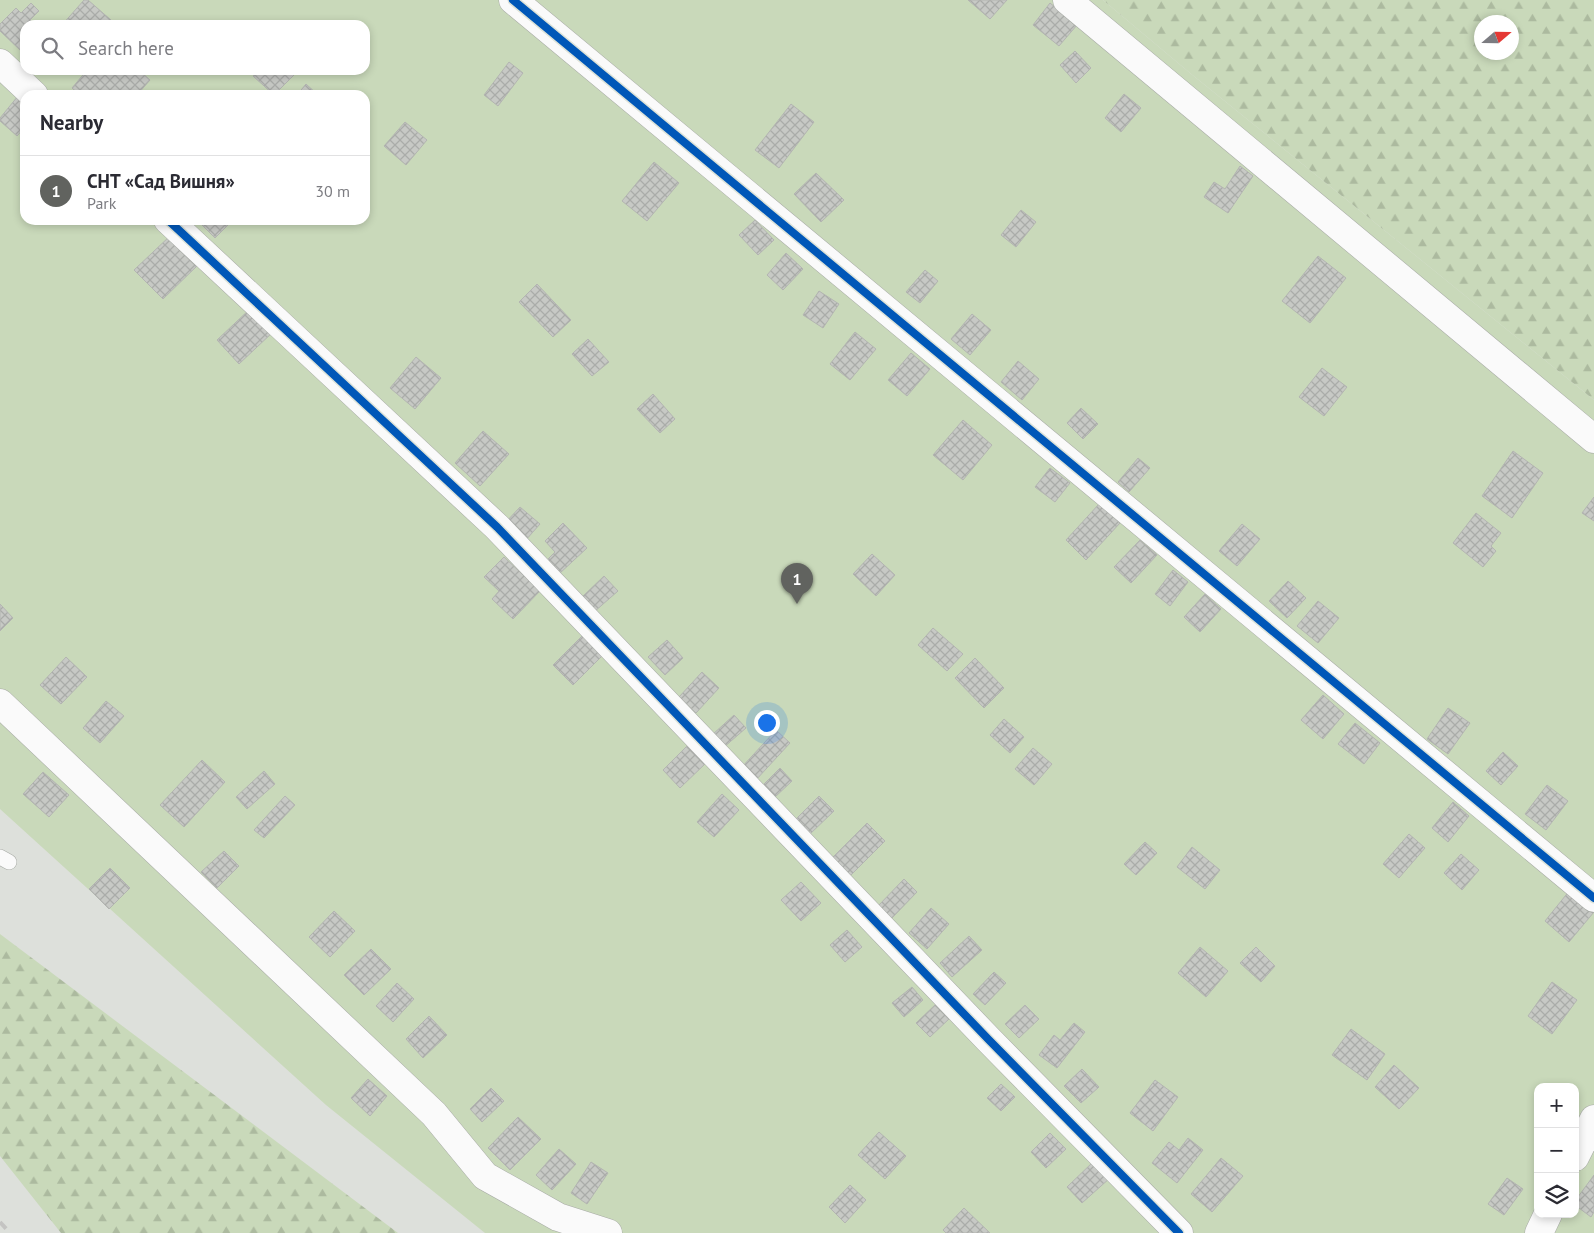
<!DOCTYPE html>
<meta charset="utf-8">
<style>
:root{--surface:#fff;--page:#f2f2f3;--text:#2b2b33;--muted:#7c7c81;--line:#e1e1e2;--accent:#61635f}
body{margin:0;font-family:"PT Sans",sans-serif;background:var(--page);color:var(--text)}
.controls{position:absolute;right:15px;bottom:15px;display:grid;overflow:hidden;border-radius:10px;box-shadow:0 2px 8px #0003}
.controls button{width:45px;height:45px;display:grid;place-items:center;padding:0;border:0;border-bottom:1px solid var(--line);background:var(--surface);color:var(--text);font:25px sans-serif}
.compass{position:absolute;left:1474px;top:15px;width:45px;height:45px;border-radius:50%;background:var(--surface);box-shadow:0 2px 8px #0003;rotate:70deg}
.you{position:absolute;left:766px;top:722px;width:18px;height:18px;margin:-12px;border:4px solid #fff;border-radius:50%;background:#1a73e8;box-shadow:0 0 0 8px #1a73e833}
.badge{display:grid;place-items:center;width:32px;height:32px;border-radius:50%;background:var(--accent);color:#fff;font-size:16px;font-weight:700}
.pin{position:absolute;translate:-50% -41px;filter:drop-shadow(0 1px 2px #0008)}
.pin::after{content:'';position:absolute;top:26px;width:18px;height:15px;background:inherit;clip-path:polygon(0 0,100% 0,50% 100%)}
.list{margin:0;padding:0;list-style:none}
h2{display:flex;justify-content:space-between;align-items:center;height:65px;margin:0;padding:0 20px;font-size:21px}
h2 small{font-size:16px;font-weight:400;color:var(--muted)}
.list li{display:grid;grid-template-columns:32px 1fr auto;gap:15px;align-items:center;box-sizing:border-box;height:70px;padding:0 20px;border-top:1px solid var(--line)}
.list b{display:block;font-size:19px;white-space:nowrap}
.list p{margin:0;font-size:16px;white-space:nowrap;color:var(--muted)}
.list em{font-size:16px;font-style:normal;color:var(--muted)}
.icon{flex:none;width:28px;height:28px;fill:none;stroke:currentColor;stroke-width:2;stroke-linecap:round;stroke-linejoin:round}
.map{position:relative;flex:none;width:1594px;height:1233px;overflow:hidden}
.search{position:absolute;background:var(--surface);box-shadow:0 2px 8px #0003;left:20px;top:20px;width:350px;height:55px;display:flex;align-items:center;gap:12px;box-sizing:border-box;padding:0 18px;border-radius:15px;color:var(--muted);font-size:19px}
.panel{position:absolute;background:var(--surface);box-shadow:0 2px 8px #0003;left:20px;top:90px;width:350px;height:135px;border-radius:15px}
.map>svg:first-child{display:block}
.green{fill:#c9d9ba;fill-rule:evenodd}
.forest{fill:url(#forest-firs);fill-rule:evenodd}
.building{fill:url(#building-cross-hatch);stroke:#b3b5b1}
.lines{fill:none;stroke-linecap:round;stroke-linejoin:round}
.service-casing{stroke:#a8aba6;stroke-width:16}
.minor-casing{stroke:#a8aba6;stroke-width:29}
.service{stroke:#fafafa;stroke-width:15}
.minor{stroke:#fafafa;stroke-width:28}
.rail{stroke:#c4c4c2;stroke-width:4;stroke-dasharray:9 9;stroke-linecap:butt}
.cycleway-casing{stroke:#dde3d8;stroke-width:11}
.cycleway{stroke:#0057b8;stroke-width:8}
</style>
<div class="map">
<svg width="1594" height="1233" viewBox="0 0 1594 1233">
<defs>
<pattern id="forest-firs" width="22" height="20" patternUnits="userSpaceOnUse" patternTransform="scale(1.25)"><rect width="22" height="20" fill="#c9d9ba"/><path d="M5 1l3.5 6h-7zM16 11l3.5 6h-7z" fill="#acba9f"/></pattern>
<pattern id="building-cross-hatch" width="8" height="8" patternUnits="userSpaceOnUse" patternTransform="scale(1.25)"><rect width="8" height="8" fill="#c7c9c5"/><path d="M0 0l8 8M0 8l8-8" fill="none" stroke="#aaaca9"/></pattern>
</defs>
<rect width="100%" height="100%" fill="#dde0db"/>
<path class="green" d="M 0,0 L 1103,0 L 1190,73 L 1594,400 L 1594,1233 L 485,1233 L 326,1105 L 0,809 ZM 25,25 L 365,25 L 365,70 L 25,70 ZM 25,95 L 365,95 L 365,220 L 25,220 ZM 1538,1087 L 1575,1087 L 1575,1214 L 1538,1214 Z"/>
<g class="forest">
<path d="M 1103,0 L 1594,0 L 1594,400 L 1190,73 ZM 1482,22 L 1512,22 L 1512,52 L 1482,52 Z"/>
<path d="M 0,934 L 398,1233 L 61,1233 L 0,1156 Z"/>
</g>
<g class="building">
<path d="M 84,0 L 88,0 L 111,20 L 107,25 L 62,25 Z"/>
<path d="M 968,0 L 1007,0 L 990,19 Z"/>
<path d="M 31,3 L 39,11 L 30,20 L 35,25 L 25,25 L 25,47 L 21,51 L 0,31 L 0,24 L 16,8 L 21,13 Z"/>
<path d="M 1050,3 L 1077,25 L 1059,46 L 1033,25 Z"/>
<path d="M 1075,51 L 1091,68 L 1076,83 L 1060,65 Z"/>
<path d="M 509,62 L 523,73 L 498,106 L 484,95 Z"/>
<path d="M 87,70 L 139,70 L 150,80 L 137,95 L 80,95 L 72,88 Z"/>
<path d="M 260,70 L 299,70 L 274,95 L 253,76 Z"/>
<path d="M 306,84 L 318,95 L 297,95 Z"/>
<path d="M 1124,94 L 1141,108 L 1121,132 L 1105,118 Z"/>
<path d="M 18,96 L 25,101 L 25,127 L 17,136 L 0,121 L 0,118 Z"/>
<path d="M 791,104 L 814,122 L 779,168 L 755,150 Z"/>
<path d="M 405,122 L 427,140 L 406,165 L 384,146 Z"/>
<path d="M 654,162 L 679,183 L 647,221 L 622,201 Z"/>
<path d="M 1240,166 L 1253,176 L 1228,213 L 1204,197 L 1214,182 L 1225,189 Z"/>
<path d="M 816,173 L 844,200 L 821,222 L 794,194 Z"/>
<path d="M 1021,210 L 1036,222 L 1016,247 L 1001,235 Z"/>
<path d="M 197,220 L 233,220 L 215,238 Z"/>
<path d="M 755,220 L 774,240 L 758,255 L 739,235 Z"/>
<path d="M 171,235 L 199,264 L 163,299 L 134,270 Z"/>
<path d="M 786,253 L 803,269 L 783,290 L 767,275 Z"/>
<path d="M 1318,256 L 1346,278 L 1310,323 L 1282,301 Z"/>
<path d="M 925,270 L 938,281 L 920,303 L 906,292 Z"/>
<path d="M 537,284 L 571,320 L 553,337 L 519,302 Z"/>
<path d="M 819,291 L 839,304 L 823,328 L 803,315 Z"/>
<path d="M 251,308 L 273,332 L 239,364 L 217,340 Z"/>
<path d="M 972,314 L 991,330 L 970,355 L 951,339 Z"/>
<path d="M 855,332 L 876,349 L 850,380 L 830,364 Z"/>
<path d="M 588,339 L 609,362 L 592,376 L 572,354 Z"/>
<path d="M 911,353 L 930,369 L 907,396 L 888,380 Z"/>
<path d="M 416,357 L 441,378 L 415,409 L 390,388 Z"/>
<path d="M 1018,361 L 1039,379 L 1022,400 L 1001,382 Z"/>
<path d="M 1322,368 L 1347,387 L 1324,416 L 1299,397 Z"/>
<path d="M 653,394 L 675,419 L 660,433 L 637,409 Z"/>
<path d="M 1081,408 L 1098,424 L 1083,439 L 1067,423 Z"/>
<path d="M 963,420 L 992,445 L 963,480 L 933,455 Z"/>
<path d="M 483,431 L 509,454 L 480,486 L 455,463 Z"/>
<path d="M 1513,451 L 1543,473 L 1512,518 L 1482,496 Z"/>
<path d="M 1138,458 L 1150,468 L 1129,492 L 1118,482 Z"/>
<path d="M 1050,468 L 1070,483 L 1055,502 L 1035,487 Z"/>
<path d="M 1594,497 L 1594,521 L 1582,513 Z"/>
<path d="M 1099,504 L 1120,523 L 1086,560 L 1066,540 Z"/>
<path d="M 520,507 L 540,524 L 525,541 L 505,523 Z"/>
<path d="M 1476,513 L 1501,533 L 1491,546 L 1496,551 L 1483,567 L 1453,543 Z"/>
<path d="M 563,523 L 587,548 L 559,574 L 547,560 L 555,552 L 545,541 Z"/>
<path d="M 1242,524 L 1260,539 L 1237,566 L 1219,551 Z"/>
<path d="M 1140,540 L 1157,555 L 1131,583 L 1114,567 Z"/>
<path d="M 872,554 L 895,575 L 876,596 L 853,574 Z"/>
<path d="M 504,557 L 540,591 L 513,619 L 492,599 L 499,591 L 484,577 Z"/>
<path d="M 1173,570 L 1188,582 L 1170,606 L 1155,594 Z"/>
<path d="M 604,576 L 618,591 L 594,612 L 581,598 Z"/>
<path d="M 1288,581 L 1306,598 L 1287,618 L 1269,601 Z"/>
<path d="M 1205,594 L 1221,609 L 1200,632 L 1184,617 Z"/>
<path d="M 1318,601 L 1339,618 L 1318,643 L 1297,626 Z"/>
<path d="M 0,604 L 13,618 L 0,631 Z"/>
<path d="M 933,628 L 963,654 L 947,671 L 918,645 Z"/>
<path d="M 582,636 L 602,656 L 573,685 L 553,665 Z"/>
<path d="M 667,640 L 683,658 L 665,675 L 648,657 Z"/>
<path d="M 66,657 L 87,677 L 61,704 L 40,685 Z"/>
<path d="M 975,658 L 1004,688 L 984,708 L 955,678 Z"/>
<path d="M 702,672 L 719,688 L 696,713 L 679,697 Z"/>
<path d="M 1323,695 L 1344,714 L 1323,739 L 1301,720 Z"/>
<path d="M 106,701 L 124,716 L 100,743 L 83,728 Z"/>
<path d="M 1448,708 L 1470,723 L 1448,754 L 1427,739 Z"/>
<path d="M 734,715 L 746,728 L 723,748 L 712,735 Z"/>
<path d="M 1004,719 L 1024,737 L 1010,753 L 990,735 Z"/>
<path d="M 1355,723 L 1380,743 L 1364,764 L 1338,744 Z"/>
<path d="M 776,730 L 790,743 L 755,781 L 741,768 Z"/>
<path d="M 689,744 L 707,762 L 680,788 L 663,770 Z"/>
<path d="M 1033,748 L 1052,764 L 1034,785 L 1015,769 Z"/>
<path d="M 1503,752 L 1518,766 L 1501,785 L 1486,771 Z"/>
<path d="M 202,760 L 225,782 L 184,827 L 160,805 Z"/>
<path d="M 780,768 L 792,781 L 774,798 L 762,786 Z"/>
<path d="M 264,771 L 275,784 L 247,809 L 236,797 Z"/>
<path d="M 43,772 L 69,795 L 49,817 L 23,794 Z"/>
<path d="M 1547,785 L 1568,801 L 1546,830 L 1525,814 Z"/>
<path d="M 722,794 L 739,810 L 714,837 L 697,822 Z"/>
<path d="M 285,796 L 295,805 L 264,838 L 254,830 Z"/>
<path d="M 819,796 L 834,811 L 809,835 L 795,820 Z"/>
<path d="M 1453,802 L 1469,816 L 1448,842 L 1432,828 Z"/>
<path d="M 867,823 L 885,841 L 847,879 L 829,861 Z"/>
<path d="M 1409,834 L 1425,848 L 1399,878 L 1383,864 Z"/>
<path d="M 1145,842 L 1157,853 L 1136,875 L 1124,864 Z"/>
<path d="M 1192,847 L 1220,870 L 1205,889 L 1177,867 Z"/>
<path d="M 224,851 L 239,866 L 217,888 L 201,872 Z"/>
<path d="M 1461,854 L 1479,870 L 1462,890 L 1444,873 Z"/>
<path d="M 110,868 L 130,888 L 109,909 L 89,889 Z"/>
<path d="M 904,879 L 917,892 L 891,919 L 878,906 Z"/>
<path d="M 801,882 L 821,903 L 801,921 L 781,900 Z"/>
<path d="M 1570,890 L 1594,912 L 1569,942 L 1545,921 Z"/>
<path d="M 931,908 L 949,924 L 927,949 L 909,933 Z"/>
<path d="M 334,911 L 355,931 L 330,957 L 309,937 Z"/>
<path d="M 847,930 L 862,947 L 845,962 L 830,945 Z"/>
<path d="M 969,936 L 982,950 L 952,977 L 940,963 Z"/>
<path d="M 1200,947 L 1228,971 L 1206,997 L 1178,973 Z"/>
<path d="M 1256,947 L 1275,966 L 1261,982 L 1240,963 Z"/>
<path d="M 371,949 L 391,969 L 364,995 L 344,975 Z"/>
<path d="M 994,972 L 1006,983 L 985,1005 L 973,994 Z"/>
<path d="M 1552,982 L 1577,1000 L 1552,1034 L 1528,1016 Z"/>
<path d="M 397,983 L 414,999 L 393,1022 L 376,1006 Z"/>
<path d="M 912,987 L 923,1000 L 904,1017 L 892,1003 Z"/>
<path d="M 936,1004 L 950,1018 L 930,1037 L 916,1023 Z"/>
<path d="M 1025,1005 L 1039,1019 L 1019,1038 L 1005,1024 Z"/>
<path d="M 429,1016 L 447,1035 L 423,1058 L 406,1039 Z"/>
<path d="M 1074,1023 L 1085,1032 L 1057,1068 L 1039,1055 L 1054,1035 L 1060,1040 Z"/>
<path d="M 1351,1029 L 1385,1054 L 1367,1080 L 1332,1055 Z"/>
<path d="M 1394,1065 L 1419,1088 L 1399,1109 L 1375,1087 Z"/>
<path d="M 1082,1069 L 1099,1087 L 1081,1103 L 1064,1086 Z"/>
<path d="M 368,1079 L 387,1096 L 370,1116 L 351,1098 Z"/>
<path d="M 1155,1080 L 1178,1097 L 1153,1131 L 1130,1113 Z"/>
<path d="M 1001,1084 L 1015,1097 L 1001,1111 L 987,1098 Z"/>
<path d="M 491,1088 L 504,1101 L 482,1122 L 470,1109 Z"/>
<path d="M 518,1117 L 541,1139 L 510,1170 L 488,1148 Z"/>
<path d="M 879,1132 L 906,1156 L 885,1179 L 858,1155 Z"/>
<path d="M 1050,1133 L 1066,1149 L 1046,1168 L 1031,1152 Z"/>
<path d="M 1188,1138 L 1203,1150 L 1177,1183 L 1152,1163 L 1169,1142 L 1179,1150 Z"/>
<path d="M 559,1149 L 576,1164 L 552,1190 L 536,1175 Z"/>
<path d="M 1221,1158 L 1243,1176 L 1212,1212 L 1191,1194 Z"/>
<path d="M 1094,1161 L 1110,1178 L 1082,1203 L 1067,1187 Z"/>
<path d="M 591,1162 L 608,1173 L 587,1204 L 571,1193 Z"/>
<path d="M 1594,1175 L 1594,1212 L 1591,1217 L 1575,1205 L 1575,1201 Z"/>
<path d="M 1507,1178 L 1523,1189 L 1504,1215 L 1488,1204 Z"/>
<path d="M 850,1185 L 866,1200 L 845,1223 L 829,1207 Z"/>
<path d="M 964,1208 L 990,1233 L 946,1233 L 943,1230 Z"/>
</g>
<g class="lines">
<g class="service-casing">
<path id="service" d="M 0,857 L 9,862"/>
</g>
<g class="minor-casing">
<g id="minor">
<path d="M 513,0 L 1594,898"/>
<path d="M 1067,0 L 1594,439"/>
<path d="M 0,63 L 34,95"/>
<path d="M 168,220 L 497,527 L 989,1040 L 1179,1233"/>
<path d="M 0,703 L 434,1114 L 485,1176 L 558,1217 L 608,1233"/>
<path d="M 1575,1157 L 1594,1119"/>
<path d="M 1539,1233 L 1548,1214"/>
</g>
</g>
<use href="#service" class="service"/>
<use href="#minor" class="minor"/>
<path class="rail" d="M 0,1222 L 10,1233"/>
<g class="cycleway-casing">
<g id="cycleway">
<path d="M 513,0 L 1594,898"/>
<path d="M 168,220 L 497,527 L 989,1040 L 1179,1233"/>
</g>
</g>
<use href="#cycleway" class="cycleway"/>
</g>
</svg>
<div class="controls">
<button>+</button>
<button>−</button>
<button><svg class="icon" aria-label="layers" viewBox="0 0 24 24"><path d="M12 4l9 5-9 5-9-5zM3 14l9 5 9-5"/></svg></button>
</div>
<svg class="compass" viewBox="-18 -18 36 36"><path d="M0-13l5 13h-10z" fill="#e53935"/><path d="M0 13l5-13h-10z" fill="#7c7c81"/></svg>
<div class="you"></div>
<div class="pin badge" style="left:797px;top:604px">1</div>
<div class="search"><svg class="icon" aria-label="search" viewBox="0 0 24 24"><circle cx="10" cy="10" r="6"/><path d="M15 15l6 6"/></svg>Search here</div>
<section class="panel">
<h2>Nearby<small></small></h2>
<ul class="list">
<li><span class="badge">1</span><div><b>СНТ «Сад Вишня»</b><p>Park</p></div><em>30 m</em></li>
</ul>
</section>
</div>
